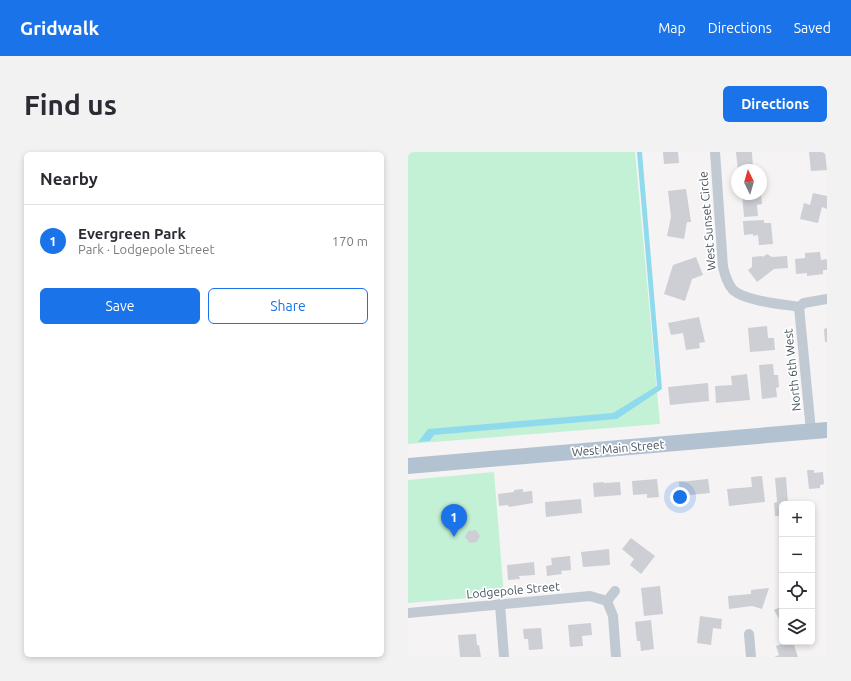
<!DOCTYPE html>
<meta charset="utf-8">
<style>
:root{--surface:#fff;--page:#f2f2f3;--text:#2b2b33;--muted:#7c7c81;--line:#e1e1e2;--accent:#1a73e8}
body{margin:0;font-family:Ubuntu,sans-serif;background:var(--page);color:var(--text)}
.controls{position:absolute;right:12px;bottom:12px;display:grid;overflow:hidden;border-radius:6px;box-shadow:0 2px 6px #0003}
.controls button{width:36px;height:36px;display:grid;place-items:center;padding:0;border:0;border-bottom:1px solid var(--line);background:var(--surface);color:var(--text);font:20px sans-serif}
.compass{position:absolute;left:323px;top:12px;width:36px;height:36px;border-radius:50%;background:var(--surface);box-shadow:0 2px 6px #0003;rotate:355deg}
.you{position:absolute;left:272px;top:345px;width:14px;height:14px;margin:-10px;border:3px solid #fff;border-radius:50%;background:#1a73e8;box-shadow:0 0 0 6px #1a73e833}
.badge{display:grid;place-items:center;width:26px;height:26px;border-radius:50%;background:var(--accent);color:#fff;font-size:13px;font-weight:700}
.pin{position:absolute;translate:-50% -33px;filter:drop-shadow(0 1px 2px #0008)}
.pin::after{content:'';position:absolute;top:21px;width:14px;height:12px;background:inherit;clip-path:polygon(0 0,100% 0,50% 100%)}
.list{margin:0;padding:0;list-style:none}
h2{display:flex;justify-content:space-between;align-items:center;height:52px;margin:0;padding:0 16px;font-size:17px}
h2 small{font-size:13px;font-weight:400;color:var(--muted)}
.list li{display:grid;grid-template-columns:26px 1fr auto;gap:12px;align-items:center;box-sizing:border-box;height:72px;padding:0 16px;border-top:1px solid var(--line)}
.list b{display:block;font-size:15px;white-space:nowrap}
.list p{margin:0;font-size:13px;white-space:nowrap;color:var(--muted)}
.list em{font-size:13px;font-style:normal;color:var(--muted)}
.actions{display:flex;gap:8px;padding:12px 16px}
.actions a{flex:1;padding:9px 0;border:1px solid var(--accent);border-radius:6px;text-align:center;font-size:14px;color:var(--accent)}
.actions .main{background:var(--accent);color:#fff}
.icon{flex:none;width:22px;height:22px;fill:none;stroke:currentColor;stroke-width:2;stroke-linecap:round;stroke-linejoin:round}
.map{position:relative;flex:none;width:419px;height:505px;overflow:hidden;border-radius:6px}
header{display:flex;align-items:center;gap:24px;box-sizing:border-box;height:56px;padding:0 20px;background:var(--accent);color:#fff}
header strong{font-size:19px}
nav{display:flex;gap:22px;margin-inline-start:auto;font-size:14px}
.intro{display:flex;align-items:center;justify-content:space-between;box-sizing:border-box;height:96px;padding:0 24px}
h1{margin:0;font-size:28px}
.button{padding:10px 18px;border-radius:6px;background:var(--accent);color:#fff;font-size:14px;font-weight:700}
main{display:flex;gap:24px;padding:0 24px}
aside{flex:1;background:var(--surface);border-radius:6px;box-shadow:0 2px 6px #0003}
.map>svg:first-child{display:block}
.green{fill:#c3f1d5}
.water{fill:#90daee}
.building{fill:#cdcfd5}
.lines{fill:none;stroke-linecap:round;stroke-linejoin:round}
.minor{stroke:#c1cad2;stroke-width:10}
.primary{stroke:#b3c2d1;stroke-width:16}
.labels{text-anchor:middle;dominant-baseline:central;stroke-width:3.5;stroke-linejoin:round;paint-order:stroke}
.street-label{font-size:12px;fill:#4a5661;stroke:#fff}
</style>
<header>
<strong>Gridwalk</strong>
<nav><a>Map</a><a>Directions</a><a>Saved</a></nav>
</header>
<div class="intro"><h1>Find us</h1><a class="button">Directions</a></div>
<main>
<aside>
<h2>Nearby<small></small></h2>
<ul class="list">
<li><span class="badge">1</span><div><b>Evergreen Park</b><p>Park · Lodgepole Street</p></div><em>170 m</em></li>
</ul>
<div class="actions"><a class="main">Save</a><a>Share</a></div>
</aside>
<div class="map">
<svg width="419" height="505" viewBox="0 0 419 505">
<rect width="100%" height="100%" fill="#f5f3f3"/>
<g class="green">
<path d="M 0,0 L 227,0 L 252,272 L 0,292 Z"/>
<path d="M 86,320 L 96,443 L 0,451 L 0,328 Z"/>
</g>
<path class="water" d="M 229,0 L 234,0 L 254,237 L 209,267 L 26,283 L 22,289 L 10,290 L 20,277 L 205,261 L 249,234 Z"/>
<g class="building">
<path d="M 255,0 L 270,0 L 271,11 L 256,12 Z"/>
<path d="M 328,0 L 344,0 L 345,18 L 330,18 Z"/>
<path d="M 401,0 L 417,0 L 419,18 L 403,19 Z"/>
<path d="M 278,37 L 283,70 L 279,70 L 276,87 L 259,84 L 263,65 L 260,39 Z"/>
<path d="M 405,41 L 419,44 L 419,57 L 414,55 L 410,71 L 392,67 L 396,51 L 402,53 Z"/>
<path d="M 334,42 L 353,43 L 354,52 L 349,53 L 350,64 L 336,65 Z"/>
<path d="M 356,68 L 356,71 L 363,71 L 365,92 L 351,93 L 350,83 L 345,84 L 345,82 L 336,83 L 335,69 Z"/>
<path d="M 412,100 L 413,108 L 419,107 L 419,118 L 415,118 L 415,122 L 399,124 L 399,121 L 388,122 L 387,107 L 397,106 L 397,101 Z"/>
<path d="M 359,102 L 364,105 L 379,104 L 380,116 L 366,117 L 349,130 L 340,118 L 344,115 L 344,105 L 354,104 L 355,105 Z"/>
<path d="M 288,105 L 295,123 L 284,127 L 277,149 L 256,142 L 265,113 Z"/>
<path d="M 291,165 L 297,190 L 291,191 L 292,196 L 278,198 L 275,181 L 263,183 L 260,171 Z"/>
<path d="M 359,174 L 360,186 L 366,186 L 367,198 L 342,200 L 340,176 Z"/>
<path d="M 419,176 L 419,190 L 417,190 L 416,177 Z"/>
<path d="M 365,212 L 366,223 L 370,223 L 371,235 L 368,236 L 369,245 L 354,247 L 351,213 Z"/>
<path d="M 339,222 L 342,248 L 308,251 L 307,234 L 324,233 L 323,224 Z"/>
<path d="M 300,231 L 301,249 L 262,253 L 260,235 Z"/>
<path d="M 399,318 L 406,318 L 406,321 L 415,320 L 416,332 L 412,333 L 412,336 L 401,337 Z"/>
<path d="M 354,324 L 357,350 L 321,354 L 319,337 L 344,335 L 343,325 Z"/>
<path d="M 378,325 L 380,352 L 374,352 L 374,364 L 367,364 L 366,351 L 369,350 L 367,326 Z"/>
<path d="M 249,327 L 251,345 L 239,346 L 239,342 L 225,343 L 224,329 Z"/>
<path d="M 300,327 L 302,341 L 272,344 L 271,330 Z"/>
<path d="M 195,330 L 196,331 L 212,330 L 213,343 L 186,345 L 185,331 Z"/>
<path d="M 115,337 L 115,340 L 124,339 L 125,351 L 101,355 L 100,353 L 91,354 L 90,342 L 106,340 L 106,338 Z"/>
<path d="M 173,347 L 174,361 L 138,365 L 137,350 Z"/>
<path d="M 68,378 L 72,384 L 69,390 L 62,391 L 57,385 L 60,379 Z"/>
<path d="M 223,386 L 247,404 L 233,422 L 222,413 L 226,407 L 214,397 Z"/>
<path d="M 201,397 L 202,413 L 175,415 L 173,400 Z"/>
<path d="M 162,404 L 163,418 L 153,419 L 154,422 L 139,424 L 138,414 L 144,413 L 143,406 Z"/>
<path d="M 126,410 L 127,423 L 111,424 L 112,427 L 100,428 L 99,413 Z"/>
<path d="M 252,434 L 255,462 L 236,464 L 233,436 Z"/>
<path d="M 361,436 L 354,457 L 344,454 L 321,457 L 320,444 L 343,442 L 343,438 Z"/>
<path d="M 374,454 L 374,472 L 366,458 Z"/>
<path d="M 292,464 L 314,467 L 313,477 L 305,476 L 303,493 L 289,491 Z"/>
<path d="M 243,468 L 246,497 L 233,499 L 232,489 L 229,489 L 227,470 Z"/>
<path d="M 183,471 L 184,483 L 174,484 L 175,494 L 162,495 L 160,473 Z"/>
<path d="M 133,476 L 135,497 L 121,498 L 120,487 L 116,487 L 115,477 Z"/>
<path d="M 68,482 L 69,493 L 71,493 L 73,505 L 52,505 L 50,483 Z"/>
<path d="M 380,490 L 385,490 L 390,505 L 366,505 L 371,503 L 368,494 Z"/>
</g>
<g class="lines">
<g class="minor">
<path d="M 307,0 L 315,115 C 317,123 319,131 325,138 C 337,149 374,152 391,155"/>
<path d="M 391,155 L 403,279"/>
<path d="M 391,155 L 396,151 L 419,147"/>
<path d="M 199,449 L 205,464 L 208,505"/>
<path d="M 199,449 L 207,439"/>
<path d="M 92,452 L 96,505"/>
<path d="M 0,461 L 182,444 L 199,449"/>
<path d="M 341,482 L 343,505"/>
</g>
<path class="primary" d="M 0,314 L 419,278"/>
</g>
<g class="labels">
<g class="street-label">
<text transform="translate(299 69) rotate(-95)">West Sunset Circle</text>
<text transform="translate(384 218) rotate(-96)">North 6th West</text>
<text transform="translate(210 296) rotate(-5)">West Main Street</text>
<text transform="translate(105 438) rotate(-5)">Lodgepole Street</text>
</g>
</g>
</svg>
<div class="controls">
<button>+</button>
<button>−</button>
<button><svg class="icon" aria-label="locate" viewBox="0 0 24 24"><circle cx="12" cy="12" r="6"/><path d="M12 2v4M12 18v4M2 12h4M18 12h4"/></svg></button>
<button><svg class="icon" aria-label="layers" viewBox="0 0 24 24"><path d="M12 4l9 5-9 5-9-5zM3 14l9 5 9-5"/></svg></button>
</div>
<svg class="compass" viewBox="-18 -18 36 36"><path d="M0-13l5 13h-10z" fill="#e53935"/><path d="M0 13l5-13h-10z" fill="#7c7c81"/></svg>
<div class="you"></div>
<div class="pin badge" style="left:46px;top:385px">1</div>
</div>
</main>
